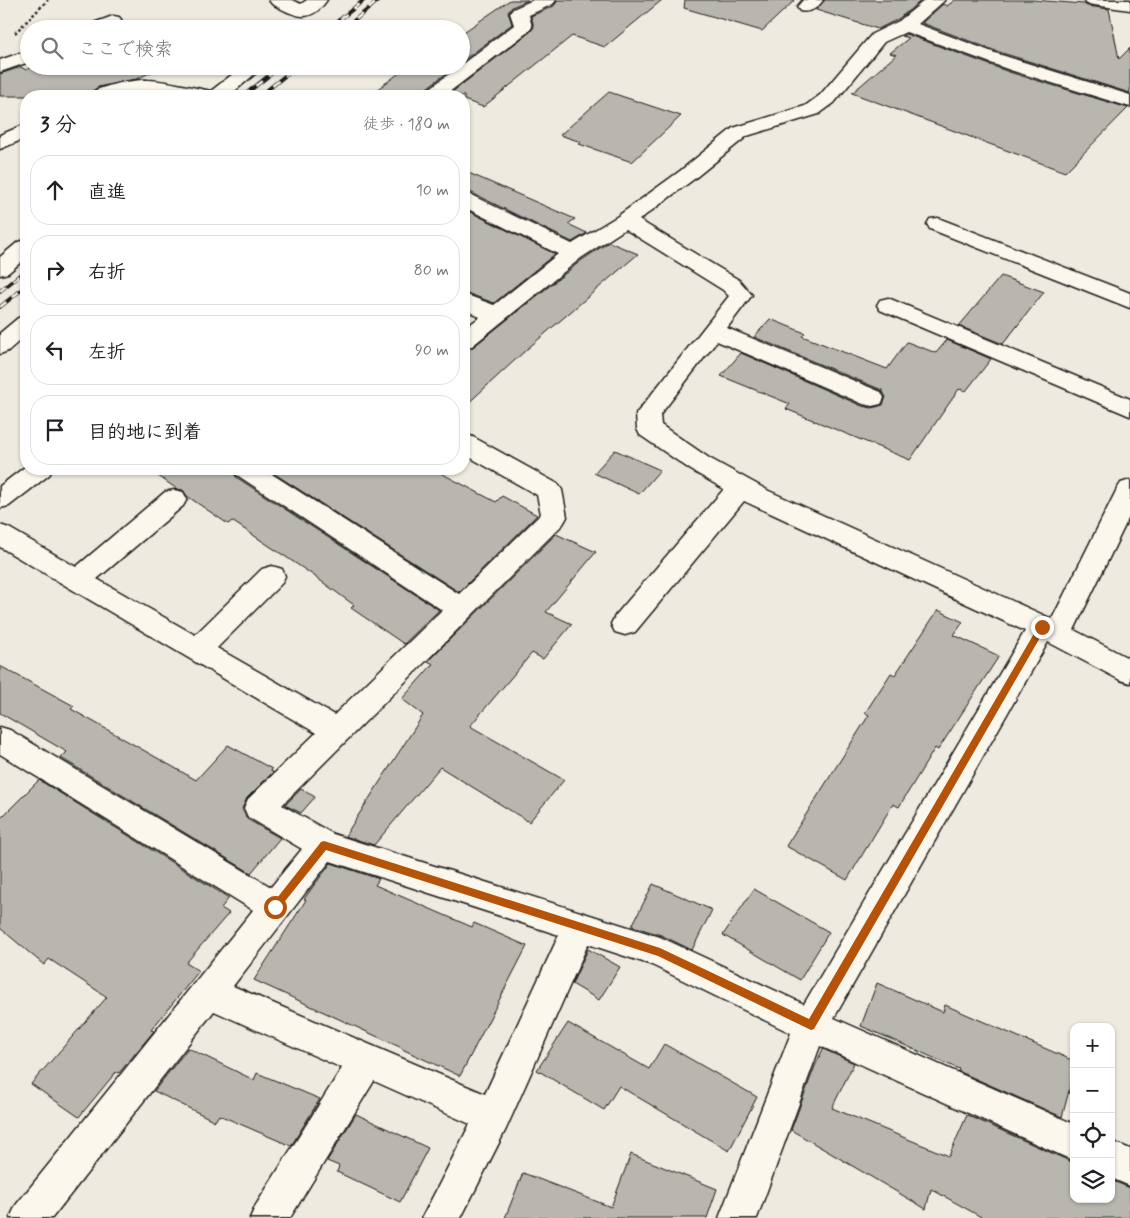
<!DOCTYPE html>
<html lang="ja">
<meta charset="utf-8">
<style>
:root{--surface:#fff;--page:#f2f2f2;--text:#202124;--muted:#757577;--line:#e0e0e0}
body{margin:0;font-family:Mynerve,"Klee One",sans-serif;background:var(--page);color:var(--text)}
.controls{position:absolute;right:15px;bottom:15px;display:grid;overflow:hidden;border-radius:10px;box-shadow:0 1px 4px #0004}
.controls button{width:45px;height:45px;display:grid;place-items:center;padding:0;border:0;border-bottom:1px solid var(--line);background:var(--surface);color:var(--text);font:25px sans-serif}
.stop{position:absolute;width:15px;height:15px;margin:-11px;border:4px solid #b45309;border-radius:50%;background:#fff}
.stop.end{background:#b45309;border-color:#fff;box-shadow:0 1px 5px #0008}
.list{margin:0;padding:0;list-style:none}
h2{display:flex;justify-content:space-between;align-items:center;height:65px;margin:0;padding:0 20px;font-size:21px}
h2 small{font-size:16px;font-weight:400;color:var(--muted)}
.list li{display:grid;grid-template-columns:32px 1fr auto;gap:15px;align-items:center;box-sizing:border-box;height:70px;margin:0 10px 10px;padding:0 10px;border:1px solid var(--line);border-radius:20px}
.list b{display:block;font-size:19px;white-space:nowrap}
.list em{font-size:16px;font-style:normal;color:var(--muted)}
.icon{flex:none;width:28px;height:28px;fill:none;stroke:currentColor;stroke-width:2;stroke-linecap:round;stroke-linejoin:round}
.map{position:relative;flex:none;width:1130px;height:1218px;overflow:hidden}
.search{position:absolute;background:var(--surface);box-shadow:0 1px 4px #0004;left:20px;top:20px;width:450px;height:55px;display:flex;align-items:center;gap:12px;box-sizing:border-box;padding:0 18px;border-radius:28px;color:var(--muted);font-size:19px}
.panel{position:absolute;background:var(--surface);box-shadow:0 1px 4px #0004;left:20px;top:90px;width:450px;height:385px;border-radius:20px}
.map>svg:first-child{display:block}
.building{fill:#b9b6af;stroke:#1c1c1c}
.lines{fill:none;stroke-linecap:round;stroke-linejoin:round}
.minor-casing{stroke:#1c1c1c;stroke-width:3}
.path{stroke:#1c1c1c;stroke-width:2.5;stroke-dasharray:2.5 2.5;stroke-linecap:butt}
.minor{fill:#fbf7ec;fill-rule:evenodd}
.rail-casing{stroke:#1c1c1c;stroke-width:4}
.rail{stroke:#fbf7ec;stroke-width:2.5;stroke-dasharray:8;stroke-linecap:butt}
.route{fill:#b45309}
</style>
<div class="map">
<svg width="1130" height="1218" viewBox="0 0 1130 1218">
<rect width="100%" height="100%" fill="#eeeadf"/>
<filter id="ink" filterUnits="userSpaceOnUse"><feTurbulence type="fractalNoise" baseFrequency=".02" numOctaves="2"/><feDisplacementMap in="SourceGraphic" scale="10" xChannelSelector="R" yChannelSelector="G"/><feConvolveMatrix kernelMatrix="1 2 1 2 8 2 1 2 1" color-interpolation-filters="sRGB"/></filter>
<g filter="url(#ink)">
<g class="building">
<path d="M 510,0 L 528,0 L 512,7 L 508,12 L 512,24 L 461,62 L 461,34 Z"/>
<path d="M 558,0 L 662,0 L 605,47 L 572,36 L 483,107 L 464,100 L 464,96 L 447,96 L 530,32 L 534,27 L 531,16 L 554,6 Z"/>
<path d="M 685,0 L 795,0 L 762,31 L 684,8 Z"/>
<path d="M 825,0 L 922,0 L 898,19 L 878,29 L 816,10 Z"/>
<path d="M 955,0 L 1033,0 L 1084,4 L 1087,6 L 1109,9 L 1119,59 L 1130,48 L 1130,93 L 996,51 L 922,23 L 943,4 L 947,6 Z"/>
<path d="M 906,34 L 1009,72 L 1128,108 L 1065,172 L 852,93 L 896,55 L 890,53 L 909,38 L 902,36 Z"/>
<path d="M 33,66 L 164,66 L 137,79 L 98,87 L 86,96 L 0,96 L 0,74 L 21,67 L 26,70 Z"/>
<path d="M 409,66 L 456,66 L 424,90 L 421,96 L 368,96 Z"/>
<path d="M 609,92 L 681,116 L 632,162 L 579,144 L 581,142 L 560,135 Z"/>
<path d="M 464,171 L 575,219 L 568,224 L 587,233 L 572,242 L 472,193 L 464,191 Z"/>
<path d="M 464,209 L 555,254 L 494,303 L 464,292 Z"/>
<path d="M 609,242 L 638,254 L 526,350 L 464,407 L 464,350 L 473,347 L 582,260 Z"/>
<path d="M 1001,276 L 1044,292 L 1003,344 L 959,326 Z"/>
<path d="M 770,319 L 805,333 L 802,336 L 887,369 L 907,342 L 936,353 L 947,340 L 991,359 L 966,391 L 959,389 L 910,460 L 786,409 L 790,404 L 721,376 L 741,353 L 862,406 L 872,408 L 883,405 L 886,397 L 882,390 L 754,337 Z"/>
<path d="M 615,450 L 660,470 L 639,494 L 594,473 Z"/>
<path d="M 148,469 L 232,469 L 236,477 L 439,610 L 404,644 L 351,608 L 354,605 L 310,573 L 232,521 L 228,524 L 187,496 L 183,490 L 177,489 Z"/>
<path d="M 267,469 L 433,469 L 496,502 L 502,496 L 537,515 L 459,592 Z"/>
<path d="M 556,534 L 596,552 L 546,612 L 572,624 L 543,659 L 532,653 L 470,726 L 564,780 L 529,822 L 440,767 L 374,845 L 345,836 L 423,715 L 402,699 L 433,664 L 428,661 Z"/>
<path d="M 938,610 L 963,622 L 954,635 L 999,656 L 938,750 L 935,748 L 899,807 L 893,804 L 847,880 L 786,846 L 869,715 L 865,713 L 891,673 L 895,675 Z"/>
<path d="M 0,666 L 74,706 L 71,709 L 196,780 L 228,745 L 272,769 L 271,771 L 273,772 L 247,798 L 242,809 L 247,819 L 280,838 L 251,873 L 61,758 L 67,752 L 0,713 Z"/>
<path d="M 39,780 L 229,898 L 221,908 L 229,913 L 186,963 L 199,971 L 151,1030 L 154,1031 L 119,1073 L 116,1072 L 79,1117 L 31,1084 L 107,997 L 49,959 L 44,965 L 0,928 L 0,819 Z"/>
<path d="M 301,789 L 315,797 L 301,813 L 285,805 Z"/>
<path d="M 331,863 L 379,879 L 375,885 L 472,927 L 474,923 L 527,946 L 460,1076 L 402,1049 L 402,1048 L 254,980 L 306,900 L 304,899 L 312,888 Z"/>
<path d="M 653,884 L 712,910 L 692,950 L 661,935 L 632,926 Z"/>
<path d="M 754,889 L 829,932 L 800,980 L 723,935 Z"/>
<path d="M 588,949 L 620,967 L 599,1000 L 572,984 Z"/>
<path d="M 877,983 L 943,1012 L 945,1005 L 1074,1061 L 1074,1072 L 1062,1117 L 958,1071 L 959,1069 L 861,1026 Z"/>
<path d="M 568,1023 L 649,1069 L 664,1044 L 757,1097 L 729,1151 L 619,1086 L 604,1110 L 537,1070 Z"/>
<path d="M 188,1048 L 254,1080 L 257,1073 L 320,1099 L 291,1146 L 219,1115 L 215,1121 L 154,1091 Z"/>
<path d="M 823,1049 L 854,1063 L 832,1108 L 949,1156 L 967,1115 L 1074,1163 L 1074,1199 L 1111,1199 L 1111,1180 L 1130,1188 L 1130,1218 L 983,1218 L 931,1189 L 926,1209 L 791,1130 L 815,1066 Z"/>
<path d="M 356,1114 L 428,1148 L 400,1202 L 337,1172 L 339,1166 L 327,1161 Z"/>
<path d="M 631,1154 L 717,1189 L 707,1218 L 505,1218 L 523,1173 L 611,1207 Z"/>
</g>
<g class="lines">
<g class="minor-casing">
<g id="minor">
<path d="M 269,0 L 292,0 L 301,4 L 307,0 L 327,0 C 309,26 294,15 272,4 Z"/>
<path d="M 533,0 L 556,0 L 553,4 L 529,15 L 532,27 L 529,31 L 444,96 L 423,96 L 425,92 L 514,25 L 510,13 L 513,9 Z"/>
<path d="M 803,0 L 823,0 C 817,9 810,13 800,11 L 797,7 Z"/>
<path d="M 925,0 L 945,0 L 918,24 L 995,53 L 1130,95 L 1130,107 L 1010,70 L 906,32 L 884,42 L 834,103 L 819,114 L 747,136 L 694,179 L 639,220 L 739,280 L 752,295 L 727,328 L 881,392 L 884,398 L 881,404 L 872,406 L 863,404 L 717,341 L 660,415 L 661,425 L 709,458 L 769,491 L 1052,619 L 1117,489 L 1121,483 L 1130,480 L 1130,515 L 1074,630 L 1130,659 L 1130,683 L 1120,680 L 1048,642 L 834,1018 L 1074,1124 L 1074,1161 L 820,1046 L 757,1218 L 719,1218 L 791,1033 L 652,965 L 588,944 L 506,1129 L 461,1218 L 422,1218 L 470,1124 L 374,1081 L 290,1218 L 250,1218 L 256,1205 L 342,1068 L 214,1011 L 52,1218 L 10,1218 L 16,1205 L 253,910 L 0,754 L 0,727 L 10,730 L 271,887 L 302,849 L 248,817 L 244,808 L 248,799 L 316,733 L 0,547 L 0,525 L 9,528 L 76,567 L 165,492 L 174,490 L 183,492 L 187,499 L 183,506 L 97,579 L 195,635 L 262,569 L 272,566 L 282,569 L 285,576 L 282,583 L 217,648 L 334,715 L 442,610 L 237,475 L 234,469 L 264,469 L 459,594 L 541,514 L 537,495 L 464,454 L 464,434 L 473,437 L 558,484 L 562,490 L 567,517 L 563,524 L 282,805 L 333,834 L 660,937 L 804,1004 L 1025,631 L 744,501 L 635,632 L 625,635 L 615,632 L 611,624 L 615,616 L 724,489 L 691,470 L 640,435 L 637,429 L 636,414 L 729,296 L 723,290 L 625,229 L 581,258 L 472,346 L 464,348 L 464,329 L 480,317 L 464,309 L 464,294 L 494,305 L 558,254 L 464,207 L 464,193 L 471,195 L 572,244 L 618,216 L 680,171 L 733,128 L 805,106 L 820,95 L 872,34 L 899,21 ZM 330,861 L 559,935 L 485,1094 L 233,986 Z"/>
<path d="M 1084,0 L 1130,0 L 1130,10 L 1087,4 Z"/>
<path d="M 113,16 L 119,17 L 122,21 C 114,32 97,29 85,29 L 88,25 Z"/>
<path d="M 29,50 L 29,62 L 0,72 L 0,60 Z"/>
<path d="M 243,66 L 264,66 L 229,96 L 177,96 L 147,91 L 115,96 L 88,96 C 95,86 136,79 148,80 C 168,81 191,87 211,91 Z"/>
<path d="M 26,124 L 26,138 L 0,149 L 0,135 Z"/>
<path d="M 938,218 L 1130,293 L 1130,308 L 930,229 L 927,224 L 930,219 Z"/>
<path d="M 26,240 L 26,258 L 8,273 L 0,275 L 0,257 L 18,242 Z"/>
<path d="M 888,298 L 1130,399 L 1130,416 L 880,310 L 877,305 L 880,300 Z"/>
<path d="M 26,316 L 26,335 L 8,351 L 0,354 L 0,333 L 18,318 Z"/>
<path d="M 26,466 L 26,469 L 53,469 L 49,475 L 9,506 L 0,508 L 0,486 Z"/>
<path d="M 1111,1141 L 1130,1149 L 1130,1186 L 1111,1178 Z"/>
</g>
</g>
<path class="path" d="M 15,33 L 48,0"/>
<use href="#minor" class="minor"/>
<g class="rail-casing">
<g id="rail">
<path d="M 328,29 L 364,0"/>
<path d="M 344,29 L 379,0"/>
<path d="M 243,96 L 281,66"/>
<path d="M 260,96 L 297,66"/>
<path d="M 0,291 L 26,270"/>
<path d="M 0,307 L 26,286"/>
</g>
</g>
<use href="#rail" class="rail"/>
</g>
</g>
<path class="route" d="M 1042,624 L 1046,627 L 1045,629 L 814,1029 L 811,1030 L 658,956 L 326,850 L 278,910 L 271,910 L 270,907 L 321,842 L 324,841 L 660,948 L 809,1019 L 1039,625 Z"/>
</svg>
<div class="controls">
<button>+</button>
<button>−</button>
<button><svg class="icon" aria-label="locate" viewBox="0 0 24 24"><circle cx="12" cy="12" r="6"/><path d="M12 2v4M12 18v4M2 12h4M18 12h4"/></svg></button>
<button><svg class="icon" aria-label="layers" viewBox="0 0 24 24"><path d="M12 4l9 5-9 5-9-5zM3 14l9 5 9-5"/></svg></button>
</div>
<div class="stop" style="left:275px;top:907px"></div>
<div class="stop end" style="left:1042px;top:627px"></div>
<div class="search"><svg class="icon" aria-label="search" viewBox="0 0 24 24"><circle cx="10" cy="10" r="6"/><path d="M15 15l6 6"/></svg>ここで検索</div>
<section class="panel">
<h2>3 分<small>徒歩 · 180 m</small></h2>
<ul class="list">
<li><svg class="icon" aria-label="ahead" viewBox="0 0 24 24"><path d="M12 20V5M6 11l6-6 6 6"/></svg><div><b>直進</b></div><em>10 m</em></li>
<li><svg class="icon" aria-label="right" viewBox="0 0 24 24"><path d="M7 20v-9h11M14 6l5 5-5 5"/></svg><div><b>右折</b></div><em>80 m</em></li>
<li><svg class="icon" aria-label="left" viewBox="0 0 24 24"><path d="M17 20v-9H6M10 6l-5 5 5 5"/></svg><div><b>左折</b></div><em>90 m</em></li>
<li><svg class="icon" aria-label="arrive" viewBox="0 0 24 24"><path d="M6 21V4h12l-3 4 3 4H6"/></svg><div><b>目的地に到着</b></div></li>
</ul>
</section>
</div>
